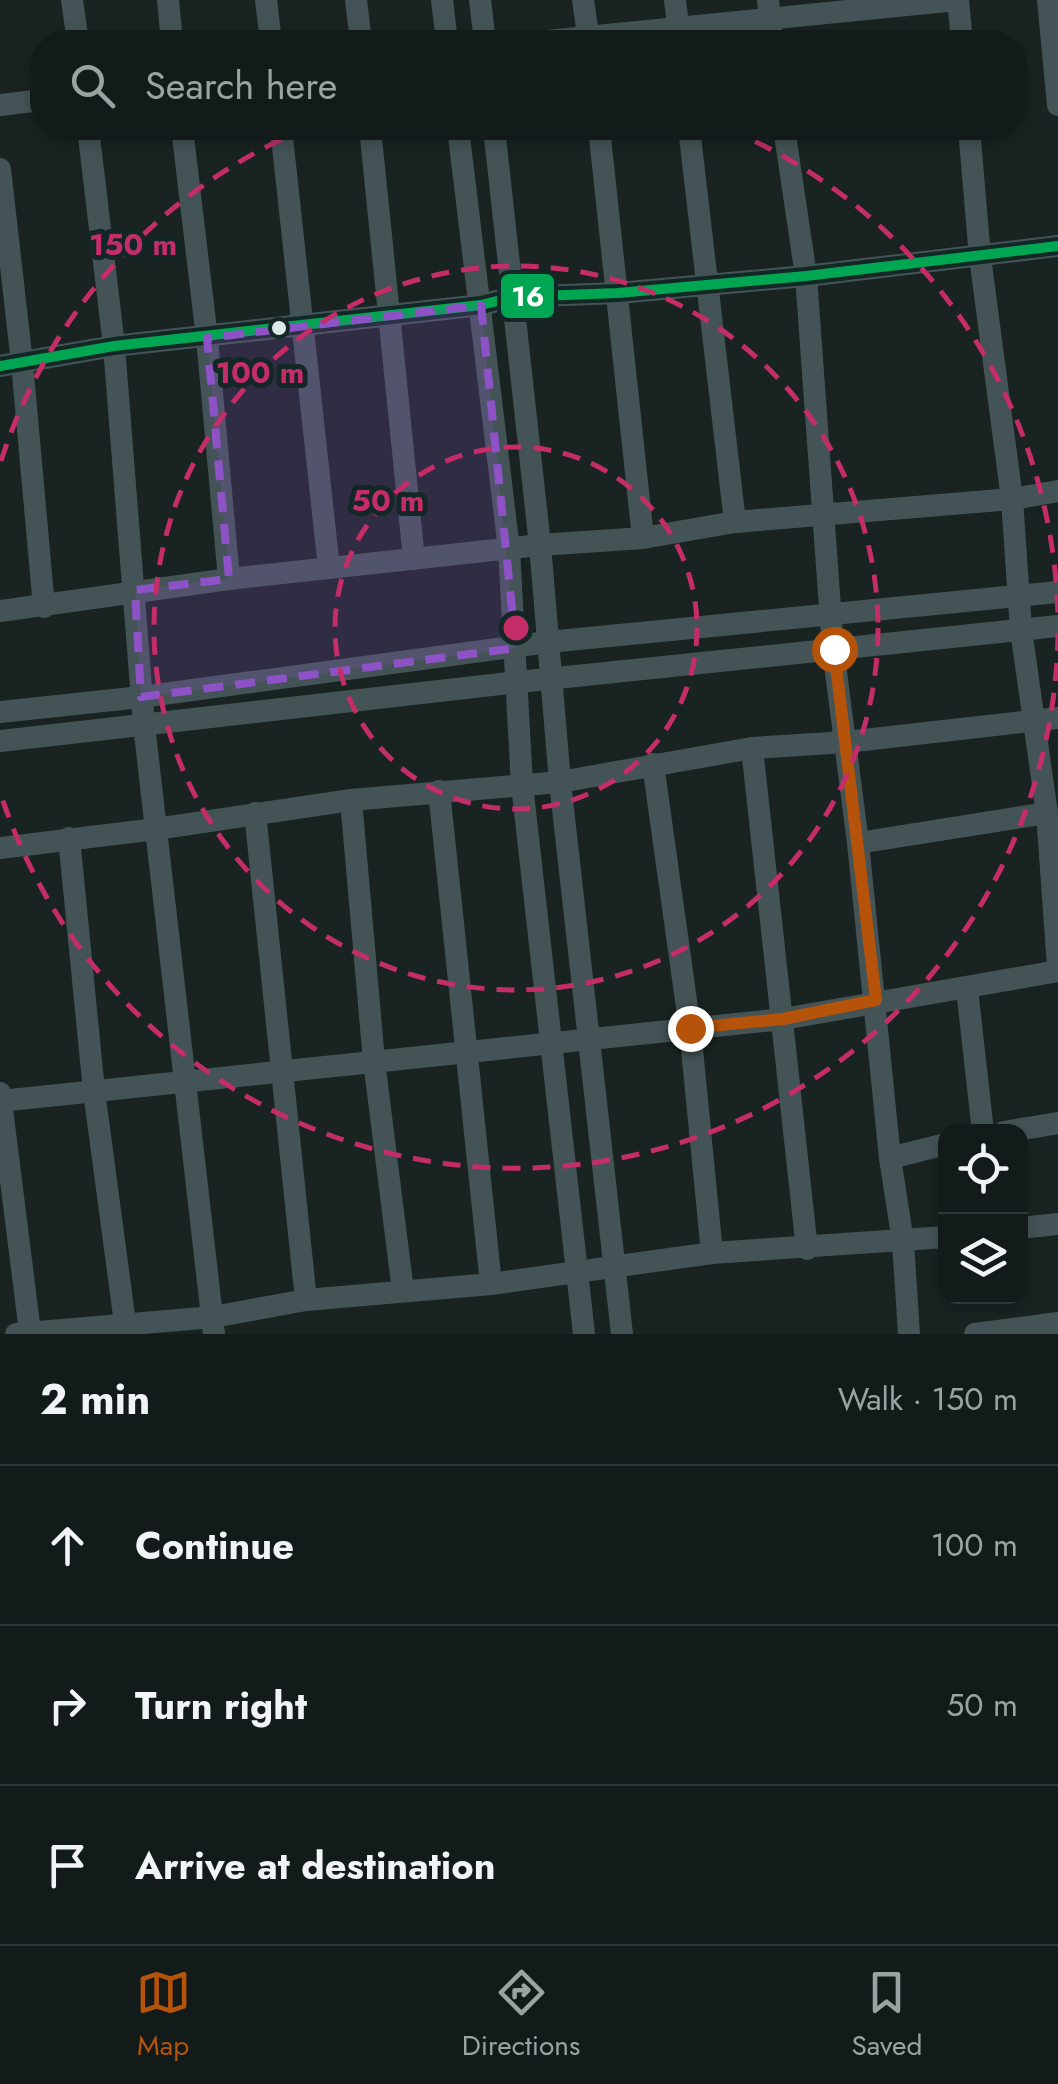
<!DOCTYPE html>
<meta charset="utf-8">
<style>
:root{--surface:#121a1a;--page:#1f2727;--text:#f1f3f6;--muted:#9ca1a2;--line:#313839;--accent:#b45309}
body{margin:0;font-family:Jost,sans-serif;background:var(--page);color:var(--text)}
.controls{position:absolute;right:30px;bottom:30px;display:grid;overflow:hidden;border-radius:20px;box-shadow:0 5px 15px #0003}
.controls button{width:90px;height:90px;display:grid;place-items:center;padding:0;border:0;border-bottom:2px solid var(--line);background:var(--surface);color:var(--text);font:50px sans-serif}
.stop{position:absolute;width:30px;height:30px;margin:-22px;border:8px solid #b45309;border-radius:50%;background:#fff}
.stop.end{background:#b45309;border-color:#fff;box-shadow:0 2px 10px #0008}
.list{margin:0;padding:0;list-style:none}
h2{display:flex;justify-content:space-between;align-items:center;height:130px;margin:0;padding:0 40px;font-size:42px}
h2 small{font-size:32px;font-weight:400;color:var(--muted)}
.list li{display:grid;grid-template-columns:65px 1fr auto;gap:30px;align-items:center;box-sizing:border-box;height:160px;padding:0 40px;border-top:2px solid var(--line)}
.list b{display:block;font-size:38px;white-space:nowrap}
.list em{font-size:32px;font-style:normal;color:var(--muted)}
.icon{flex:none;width:55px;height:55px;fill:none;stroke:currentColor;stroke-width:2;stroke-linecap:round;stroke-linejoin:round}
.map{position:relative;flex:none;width:1058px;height:1334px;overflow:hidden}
.search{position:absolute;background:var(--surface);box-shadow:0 5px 15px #0003;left:30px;right:30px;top:30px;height:110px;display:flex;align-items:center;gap:25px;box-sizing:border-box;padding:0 35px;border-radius:40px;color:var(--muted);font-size:38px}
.sheet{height:610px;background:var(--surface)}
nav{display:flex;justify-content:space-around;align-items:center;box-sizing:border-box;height:140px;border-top:2px solid var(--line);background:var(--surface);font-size:28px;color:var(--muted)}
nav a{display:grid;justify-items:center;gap:5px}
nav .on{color:var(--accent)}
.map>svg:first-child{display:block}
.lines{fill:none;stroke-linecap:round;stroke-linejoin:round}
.minor{stroke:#445456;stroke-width:22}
.bus-1-casing{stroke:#132826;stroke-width:18}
.bus-1{stroke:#00a651;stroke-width:10}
.route{stroke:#b45309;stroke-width:12}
.marked{fill:#8e52c7;fill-opacity:0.2;stroke:#8e52c7;stroke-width:8;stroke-dasharray:20 12;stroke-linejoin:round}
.ring{fill:none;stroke:#c52d69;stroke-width:5;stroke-dasharray:18 12}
.bus-dot{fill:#dce9e7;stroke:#132826;stroke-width:4}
.centre{fill:#c52d69;stroke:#132826;stroke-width:5}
.ring-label{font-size:30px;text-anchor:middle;font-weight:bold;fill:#c52d69;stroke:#132826;stroke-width:10;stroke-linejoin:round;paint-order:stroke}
.line-badge{stroke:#132826;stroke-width:4}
.badge-label{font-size:28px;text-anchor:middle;font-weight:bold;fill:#fff}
</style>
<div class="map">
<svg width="1058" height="1334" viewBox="0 0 1058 1334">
<rect width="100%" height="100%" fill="#182322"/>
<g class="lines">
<g class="minor">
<path d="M 72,0 L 78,42"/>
<path d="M 168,0 L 172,42"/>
<path d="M 266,0 L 271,42"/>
<path d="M 356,0 L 361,42"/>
<path d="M 442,0 L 447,42"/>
<path d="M 480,0 L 485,42"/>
<path d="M 583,0 L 589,42"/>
<path d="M 675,0 L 680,41"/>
<path d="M 768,0 L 772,42"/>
<path d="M 958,0 L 962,42"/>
<path d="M 1048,0 L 1058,105"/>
<path d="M 537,42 L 957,0"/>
<path d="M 0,105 L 42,100"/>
<path d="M 88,128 L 114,346 L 144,725 L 214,1334"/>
<path d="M 182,128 L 207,338 L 229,579"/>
<path d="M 281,128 L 329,568"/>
<path d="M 370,128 L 414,559"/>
<path d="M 458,128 L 509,549 L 522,785 L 584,1334"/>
<path d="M 494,128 L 540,545 L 560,782 L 622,1334"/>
<path d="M 599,128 L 643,538"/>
<path d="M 689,128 L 735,522"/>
<path d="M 784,128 L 806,276 L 833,649 L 858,843 L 890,1158 L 903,1242 L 909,1334"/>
<path d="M 969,128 L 980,257 L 1012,499 L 1021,630 L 1047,813 L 1058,967"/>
<path d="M 0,169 L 22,363 L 44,607"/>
<path d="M 0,366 L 114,346 L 481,305 L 513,297 L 618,293 L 806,276 L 1058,246"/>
<path d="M 0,611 L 229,579 L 540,545 L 643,538 L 735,522 L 1012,499 L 1058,491"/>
<path d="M 0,712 L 141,697 L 548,642 L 1058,592"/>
<path d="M 0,741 L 518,682 L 1058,626"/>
<path d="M 752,748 L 807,1249"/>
<path d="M 653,764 L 690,1029 L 712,1253"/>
<path d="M 439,791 L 491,1284"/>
<path d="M 351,800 L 374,1061 L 403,1291"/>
<path d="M 255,813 L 306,1300"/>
<path d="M 69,838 L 94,1091 L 125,1323"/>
<path d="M 858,843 L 1047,813"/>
<path d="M 0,848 L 156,829 L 351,800 L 560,782 L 752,748 L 846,742 L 1058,718"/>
<path d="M 967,989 L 983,1132"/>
<path d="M 0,1093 L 30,1332"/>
<path d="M 0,1101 L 783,1019 L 1058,971"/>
<path d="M 1004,1132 L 1058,1123"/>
<path d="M 890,1158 L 946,1144"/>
<path d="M 1020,1228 L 1058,1224"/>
<path d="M 16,1334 L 213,1317 L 306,1300 L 491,1284 L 712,1253 L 946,1237"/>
<path d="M 975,1334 L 1058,1323"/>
</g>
<g class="bus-1-casing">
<path id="bus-1" d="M 0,366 L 114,346 L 481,305 L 513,297 L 618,293 L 806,276 L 1058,246"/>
</g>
<use href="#bus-1" class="bus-1"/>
</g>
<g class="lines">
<path class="route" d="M 690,1028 L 783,1019 L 876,1000 L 834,649"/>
</g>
<path class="marked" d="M 481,305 L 516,648 L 141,697 L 135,590 L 229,579 L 207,338 Z"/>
<g class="ring">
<circle cx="516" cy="628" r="181"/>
<circle cx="516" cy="628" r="362"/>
<path d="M1058 633A542 542 0 0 1 1 795M1 461A542 542 0 0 1 304 129M728 129A542 542 0 0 1 1058 623"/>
</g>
<circle class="bus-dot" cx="279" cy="328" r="9"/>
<circle cx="516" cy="628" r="15" class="centre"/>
<g class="ring-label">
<text x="133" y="255">150 m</text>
<text x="260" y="383">100 m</text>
<text x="388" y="511">50 m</text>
</g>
<rect class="line-badge" x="499" y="272" width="57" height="48" rx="10" fill="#00a651"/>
<g class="badge-label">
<text x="528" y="306">16</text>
</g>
</svg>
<div class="controls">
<button><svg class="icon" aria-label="locate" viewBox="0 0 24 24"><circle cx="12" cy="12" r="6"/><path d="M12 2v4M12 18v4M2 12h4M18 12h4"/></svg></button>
<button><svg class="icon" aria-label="layers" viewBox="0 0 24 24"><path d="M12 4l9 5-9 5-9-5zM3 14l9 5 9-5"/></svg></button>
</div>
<div class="stop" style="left:834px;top:649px"></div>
<div class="stop end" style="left:690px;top:1028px"></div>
<div class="search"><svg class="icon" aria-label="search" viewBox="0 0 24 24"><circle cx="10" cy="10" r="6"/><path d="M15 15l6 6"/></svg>Search here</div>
</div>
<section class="sheet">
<h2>2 min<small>Walk · 150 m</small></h2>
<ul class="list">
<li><svg class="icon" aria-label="ahead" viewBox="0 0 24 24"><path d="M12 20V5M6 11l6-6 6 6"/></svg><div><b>Continue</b></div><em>100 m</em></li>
<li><svg class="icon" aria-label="right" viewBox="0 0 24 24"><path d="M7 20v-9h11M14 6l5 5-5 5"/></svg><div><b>Turn right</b></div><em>50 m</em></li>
<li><svg class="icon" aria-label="arrive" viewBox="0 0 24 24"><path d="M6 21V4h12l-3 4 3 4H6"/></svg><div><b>Arrive at destination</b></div></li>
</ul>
</section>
<nav>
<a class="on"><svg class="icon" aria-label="map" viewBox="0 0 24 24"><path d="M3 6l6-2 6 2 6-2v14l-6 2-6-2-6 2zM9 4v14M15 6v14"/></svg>Map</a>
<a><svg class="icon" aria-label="directions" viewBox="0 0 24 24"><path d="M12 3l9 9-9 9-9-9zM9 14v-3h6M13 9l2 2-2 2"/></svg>Directions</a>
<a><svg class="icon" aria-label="saved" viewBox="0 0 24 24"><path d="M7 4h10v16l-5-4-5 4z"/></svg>Saved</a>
</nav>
